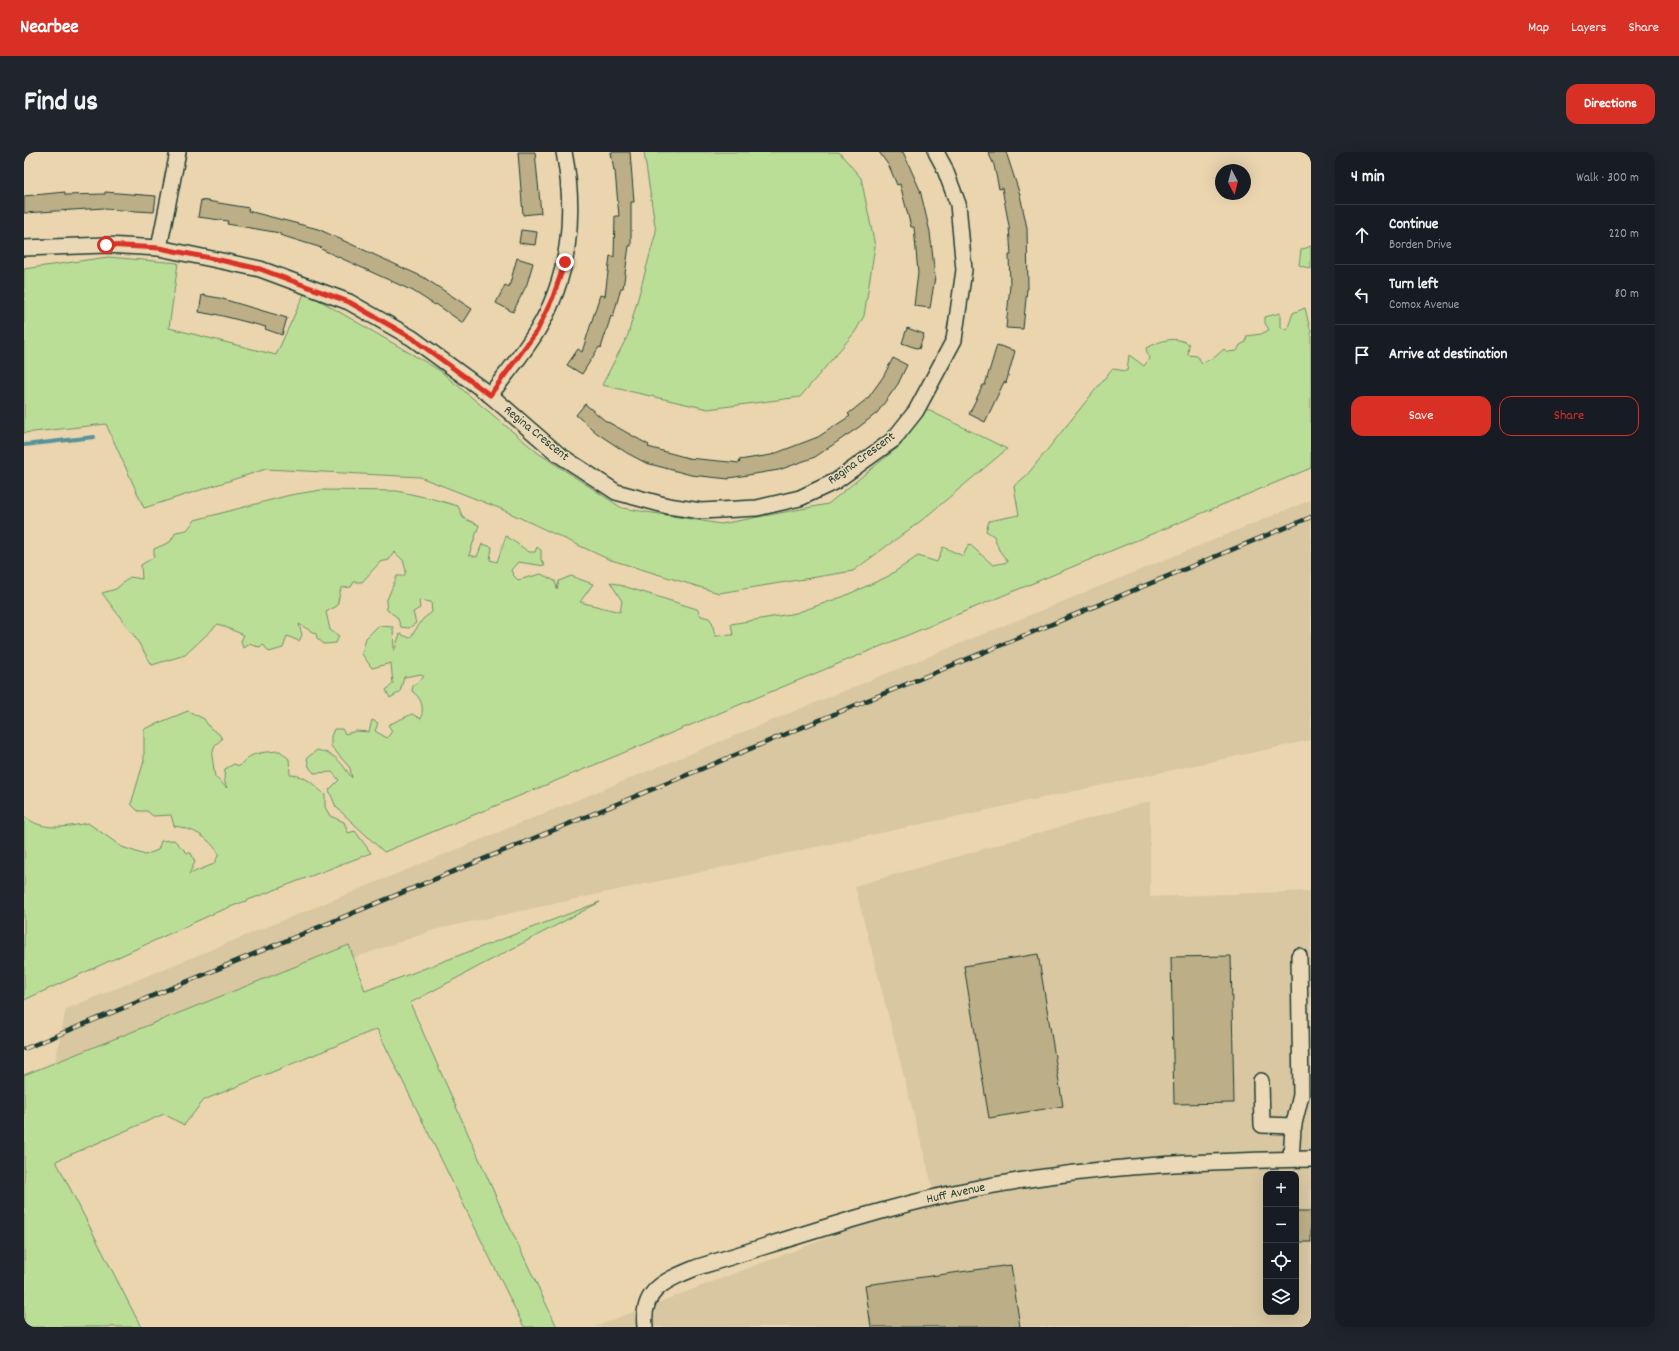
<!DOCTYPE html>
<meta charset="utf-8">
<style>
:root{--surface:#171b24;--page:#20242c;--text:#f1f3f6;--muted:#9ea1a6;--line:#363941;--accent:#d93025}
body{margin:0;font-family:Dekko,sans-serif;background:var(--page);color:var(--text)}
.controls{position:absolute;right:12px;bottom:12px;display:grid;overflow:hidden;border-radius:8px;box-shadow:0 4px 16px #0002}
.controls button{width:36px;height:36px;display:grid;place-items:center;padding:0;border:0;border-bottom:1px solid var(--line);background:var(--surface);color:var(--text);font:20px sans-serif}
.compass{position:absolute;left:1191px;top:12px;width:36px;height:36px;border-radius:50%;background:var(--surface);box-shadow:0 4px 16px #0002;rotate:173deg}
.stop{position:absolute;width:12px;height:12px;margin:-9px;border:3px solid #d93025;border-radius:50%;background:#fff}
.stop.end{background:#d93025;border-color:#fff;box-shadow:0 1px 4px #0008}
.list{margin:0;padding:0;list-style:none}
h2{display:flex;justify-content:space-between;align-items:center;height:52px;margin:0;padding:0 16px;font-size:17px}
h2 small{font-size:13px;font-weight:400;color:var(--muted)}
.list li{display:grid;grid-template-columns:26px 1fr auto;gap:12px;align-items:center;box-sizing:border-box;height:60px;padding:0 16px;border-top:1px solid var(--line)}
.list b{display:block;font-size:15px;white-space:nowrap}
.list p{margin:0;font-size:13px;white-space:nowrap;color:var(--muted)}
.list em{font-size:13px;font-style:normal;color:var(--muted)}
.actions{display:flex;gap:8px;padding:12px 16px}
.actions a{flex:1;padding:9px 0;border:1px solid var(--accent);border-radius:12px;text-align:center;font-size:14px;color:var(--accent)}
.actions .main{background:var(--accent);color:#fff}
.icon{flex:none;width:22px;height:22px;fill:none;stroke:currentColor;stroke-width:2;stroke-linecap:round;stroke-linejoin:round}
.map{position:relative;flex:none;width:1287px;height:1175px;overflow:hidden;border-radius:12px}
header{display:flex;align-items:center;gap:24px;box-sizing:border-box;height:56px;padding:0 20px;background:var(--accent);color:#fff}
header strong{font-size:19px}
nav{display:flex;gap:22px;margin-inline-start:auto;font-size:14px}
.intro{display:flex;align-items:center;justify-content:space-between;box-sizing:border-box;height:96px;padding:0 24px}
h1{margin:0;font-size:28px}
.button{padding:10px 18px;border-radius:12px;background:var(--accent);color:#fff;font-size:14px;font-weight:700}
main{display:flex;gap:24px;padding:0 24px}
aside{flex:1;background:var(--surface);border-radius:12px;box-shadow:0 4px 16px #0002}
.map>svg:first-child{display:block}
.built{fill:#d8c7a1;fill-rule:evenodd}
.green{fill:#bbde97;stroke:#6d8e66}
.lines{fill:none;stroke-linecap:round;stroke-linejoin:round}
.stream{stroke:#579298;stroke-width:4}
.building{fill:#bcaf87;stroke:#1f3d34}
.minor-casing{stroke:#1f3d34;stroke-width:18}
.minor{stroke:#ebd8b6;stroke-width:15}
.rail-casing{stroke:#1f3d34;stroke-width:4.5}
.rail{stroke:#ebd8b6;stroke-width:3;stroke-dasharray:9;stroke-linecap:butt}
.route{stroke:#d93025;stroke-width:5}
.labels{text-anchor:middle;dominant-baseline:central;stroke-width:3;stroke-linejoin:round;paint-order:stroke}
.street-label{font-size:13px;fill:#1f3d34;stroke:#ebd8b6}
</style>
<header>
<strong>Nearbee</strong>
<nav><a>Map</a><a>Layers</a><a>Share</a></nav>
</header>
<div class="intro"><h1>Find us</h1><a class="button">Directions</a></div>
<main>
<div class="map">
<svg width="1287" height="1175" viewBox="0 0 1287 1175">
<rect width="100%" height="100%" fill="#ead5af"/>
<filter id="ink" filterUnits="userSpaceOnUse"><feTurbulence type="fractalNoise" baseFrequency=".025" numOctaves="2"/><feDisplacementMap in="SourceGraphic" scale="8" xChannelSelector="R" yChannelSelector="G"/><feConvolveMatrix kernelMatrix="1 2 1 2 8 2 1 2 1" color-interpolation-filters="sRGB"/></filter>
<g filter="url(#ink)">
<g class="built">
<path d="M 1287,348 L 1287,588 L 413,777 L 31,910 L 42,857 Z"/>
<path d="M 1126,649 L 1126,745 L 1287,739 L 1287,1175 L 570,1175 L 911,1045 L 831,734 ZM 1242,1022 L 1272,1022 L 1272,1160 L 1242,1160 Z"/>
</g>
<g class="green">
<path d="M 620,0 L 815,0 L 837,26 L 851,94 L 840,164 L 831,180 L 776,245 L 684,257 L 578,233 L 604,183 L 632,80 Z"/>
<path d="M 1287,94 L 1287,117 L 1275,113 L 1277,98 Z"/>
<path d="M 84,105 L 154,111 L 145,176 L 252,203 L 281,140 L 415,218 L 514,301 L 598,356 L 697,372 L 804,352 L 877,293 L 900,256 L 983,297 L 898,368 L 829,419 L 695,441 L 584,407 L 475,356 L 396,325 L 242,317 L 120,356 L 82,272 L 0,281 L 0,117 Z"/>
<path d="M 1281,156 L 1286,177 L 1287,177 L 1287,316 L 360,700 L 312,655 L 305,638 L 315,628 L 308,620 L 290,621 L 285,615 L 283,606 L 293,598 C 314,603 316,610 328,626 L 326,616 L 307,594 L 307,584 L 310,577 L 318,577 L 321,582 L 332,579 L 345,580 L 348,568 L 354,571 L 351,579 L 363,586 L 368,579 L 364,573 L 388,562 L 397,567 C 400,554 398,547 388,539 L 389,534 L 400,525 L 397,522 L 380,525 L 376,540 L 366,546 L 362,538 L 369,532 L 367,511 L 348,516 L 338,502 L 342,486 L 354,474 L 369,475 L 370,499 L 376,482 L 386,486 L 399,467 L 408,460 L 407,450 L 395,448 L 396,456 L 389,460 L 392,471 L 385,476 L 377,475 L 373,465 L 363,458 L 362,450 L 373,424 L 380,424 L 382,419 L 379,408 L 370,400 L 365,408 L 356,410 L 338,430 L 330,430 L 327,435 L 317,436 L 313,454 L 302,460 L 306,478 L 315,484 L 312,491 L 300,492 L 293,486 L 292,482 L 275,472 L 278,483 L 275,489 L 263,484 L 259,496 L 245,500 L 239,492 L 236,495 L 231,494 L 226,491 L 219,496 L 217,489 L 220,483 L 194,472 L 161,503 L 128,513 L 111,485 L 78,441 L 92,437 L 106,425 L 118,427 L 117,413 L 130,405 L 130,397 L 146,390 L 152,380 L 163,378 L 171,368 L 266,343 L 297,338 L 373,339 L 409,347 L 434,354 L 439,366 L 455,373 L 445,403 L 453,405 L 458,392 L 468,395 L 466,408 L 473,410 L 482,384 L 505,400 L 511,400 L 513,395 L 517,398 L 517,408 L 521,414 L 494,410 L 487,418 L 489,423 L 494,428 L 517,422 L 531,429 L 533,437 L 535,429 L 547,424 L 569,432 L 556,450 L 596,460 L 598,449 L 586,430 L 673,457 L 677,464 L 685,466 L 688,470 L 691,484 L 709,483 L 707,472 L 772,461 L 818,445 L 863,425 L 894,404 L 913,410 L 919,395 L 939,404 L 945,392 L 969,413 L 984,410 L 975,398 L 970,384 L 962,379 L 965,369 L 995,363 L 990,334 L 1003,323 L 1088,217 L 1103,219 L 1105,203 L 1120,214 L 1125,207 L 1122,196 C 1138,189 1148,183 1165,192 L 1164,203 L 1173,204 L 1178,211 L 1191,205 L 1200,197 L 1203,200 L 1213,199 L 1216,193 L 1222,190 L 1223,184 L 1237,182 L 1245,178 L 1241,171 L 1241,165 L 1256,161 L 1256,175 L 1263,178 L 1269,161 Z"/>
<path d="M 164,559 L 180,567 L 186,576 L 195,582 L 198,587 L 191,593 L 188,604 L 191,625 L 203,636 L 200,628 L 201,617 L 210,612 L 216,614 C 224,600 241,600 256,599 L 265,607 L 266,623 C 282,623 290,633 301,643 L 301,655 L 306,664 L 320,670 L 324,681 L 331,679 L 347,701 L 193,760 L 0,848 L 0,664 C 18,680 42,675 64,671 L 98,695 L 121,703 L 134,698 L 137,689 L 150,688 L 163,701 L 167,701 L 171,710 L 165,722 L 190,712 L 195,702 C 185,685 168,676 150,674 L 147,663 L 129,664 L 123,659 L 114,659 L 107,652 L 120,609 L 120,577 Z"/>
<path d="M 576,750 L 386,851 L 481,1065 L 533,1175 L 500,1175 L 353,877 L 180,948 L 160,973 L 140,962 L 32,1009 L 117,1175 L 0,1175 L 0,923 L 325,793 L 341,839 Z"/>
</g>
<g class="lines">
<path class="stream" d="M 0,293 L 70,285"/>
</g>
<g class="building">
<path d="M 494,0 L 511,0 L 517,61 L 499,63 Z"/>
<path d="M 587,0 L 606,0 L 610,50 L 607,50 L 607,94 L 605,94 L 599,136 L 597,136 L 589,165 L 587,164 L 577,196 L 575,195 L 558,222 L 543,213 L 554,197 L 558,200 L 576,143 L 581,144 L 586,104 L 590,105 L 591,64 L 595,64 L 591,19 L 590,19 Z"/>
<path d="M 855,0 L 879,0 L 896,38 L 906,80 L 911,125 L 906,156 L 890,154 L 894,121 L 890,75 L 887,75 L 876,32 L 873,33 L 865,14 Z"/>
<path d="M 964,0 L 982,0 L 996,43 L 1003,76 L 1004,137 L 1003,137 L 999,177 L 982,176 L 986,133 L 985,103 L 987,103 L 985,74 L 978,36 L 975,37 L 970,13 Z"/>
<path d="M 41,40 L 41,43 L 81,42 L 81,40 L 132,44 L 130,60 L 80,57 L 80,56 L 0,61 L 0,44 Z"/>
<path d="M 177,48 L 225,56 L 224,59 L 294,77 L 399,125 L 448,157 L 439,171 L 412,152 L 411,153 L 389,139 L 297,97 L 298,96 L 256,83 L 256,81 L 203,72 L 204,69 L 174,65 Z"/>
<path d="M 497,78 L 513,80 L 511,93 L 495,91 Z"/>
<path d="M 493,106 L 509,111 L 503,132 L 489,160 L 472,151 L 481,133 L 485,135 Z"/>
<path d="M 178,143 L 195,146 L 263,166 L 258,183 L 241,177 L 242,175 L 191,162 L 191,163 L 175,160 Z"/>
<path d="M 883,176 L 900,182 L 895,197 L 878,191 Z"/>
<path d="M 973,193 L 991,199 L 982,231 L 980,230 L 961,270 L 945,262 L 959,233 L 961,233 Z"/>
<path d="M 869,206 L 883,213 L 874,232 L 853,261 L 835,275 L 791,305 L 755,318 L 705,326 L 705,327 L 667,323 L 622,311 L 603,301 L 574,282 L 552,263 L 561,252 L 584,271 L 584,270 L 625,293 L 624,295 L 664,306 L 716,311 L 715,308 L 747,303 L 794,285 L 826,264 L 824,262 L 844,246 L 859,225 Z"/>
<path d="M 1014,802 L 1039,954 L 965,966 L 940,814 Z"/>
<path d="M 1207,804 L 1210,951 L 1150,952 L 1147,805 Z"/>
<rect x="1272" y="1059" width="15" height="31"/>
<path d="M 987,1113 L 996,1175 L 847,1175 L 841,1133 Z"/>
</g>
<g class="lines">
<g class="minor-casing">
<g id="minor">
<path d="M 0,96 L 82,93 L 135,96 L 236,117 L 325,150 L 388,186 L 466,243 L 534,302 L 592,340 L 644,354 L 677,359 L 733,356 L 776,346 L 812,329 L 869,288 L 892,259 L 930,188 L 940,118 L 934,52 L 920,15 L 912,0"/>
<path d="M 135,96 L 154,0"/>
<path d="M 466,243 C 482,222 499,202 513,179 C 546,125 552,61 540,0"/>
<path d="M 1237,929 L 1238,973 L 1270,974"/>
<path d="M 1267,1007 L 1269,976 L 1277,943 L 1275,804"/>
<path d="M 621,1175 C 617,1136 643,1128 674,1115 C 760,1089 846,1059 934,1040 C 1052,1015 1167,1009 1287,1007"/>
</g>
</g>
<use href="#minor" class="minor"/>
<g class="rail-casing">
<path id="rail" d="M 0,897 L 1287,365"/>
</g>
<use href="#rail" class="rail"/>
</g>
</g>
<g class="lines" filter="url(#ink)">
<path class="route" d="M 82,93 L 135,96 L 191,107 L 236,117 L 325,150 L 388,186 L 466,243 L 513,179 L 529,145 L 541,110"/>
</g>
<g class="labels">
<g class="street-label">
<text transform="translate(512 282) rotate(39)">Regina Crescent</text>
<text transform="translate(838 307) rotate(-36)">Regina Crescent</text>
<text transform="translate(932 1042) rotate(-12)">Huff Avenue</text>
</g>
</g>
</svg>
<div class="controls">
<button>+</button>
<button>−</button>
<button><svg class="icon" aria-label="locate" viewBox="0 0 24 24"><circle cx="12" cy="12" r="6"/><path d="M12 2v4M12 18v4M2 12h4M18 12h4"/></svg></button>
<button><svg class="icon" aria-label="layers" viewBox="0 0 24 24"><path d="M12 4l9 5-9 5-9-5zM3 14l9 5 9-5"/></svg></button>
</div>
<svg class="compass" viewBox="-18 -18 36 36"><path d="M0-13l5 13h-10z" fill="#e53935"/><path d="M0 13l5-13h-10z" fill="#9ea1a6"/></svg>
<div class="stop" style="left:82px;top:93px"></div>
<div class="stop end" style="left:541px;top:110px"></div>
</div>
<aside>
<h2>4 min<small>Walk · 300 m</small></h2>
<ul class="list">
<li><svg class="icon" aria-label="ahead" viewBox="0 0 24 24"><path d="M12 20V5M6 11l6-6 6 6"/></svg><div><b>Continue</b><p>Borden Drive</p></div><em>220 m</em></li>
<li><svg class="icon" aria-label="left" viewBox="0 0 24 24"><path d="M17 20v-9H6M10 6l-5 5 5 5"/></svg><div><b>Turn left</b><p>Comox Avenue</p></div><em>80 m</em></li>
<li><svg class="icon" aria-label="arrive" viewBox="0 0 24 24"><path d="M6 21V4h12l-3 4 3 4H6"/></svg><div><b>Arrive at destination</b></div></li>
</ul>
<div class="actions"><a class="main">Save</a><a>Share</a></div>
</aside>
</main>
